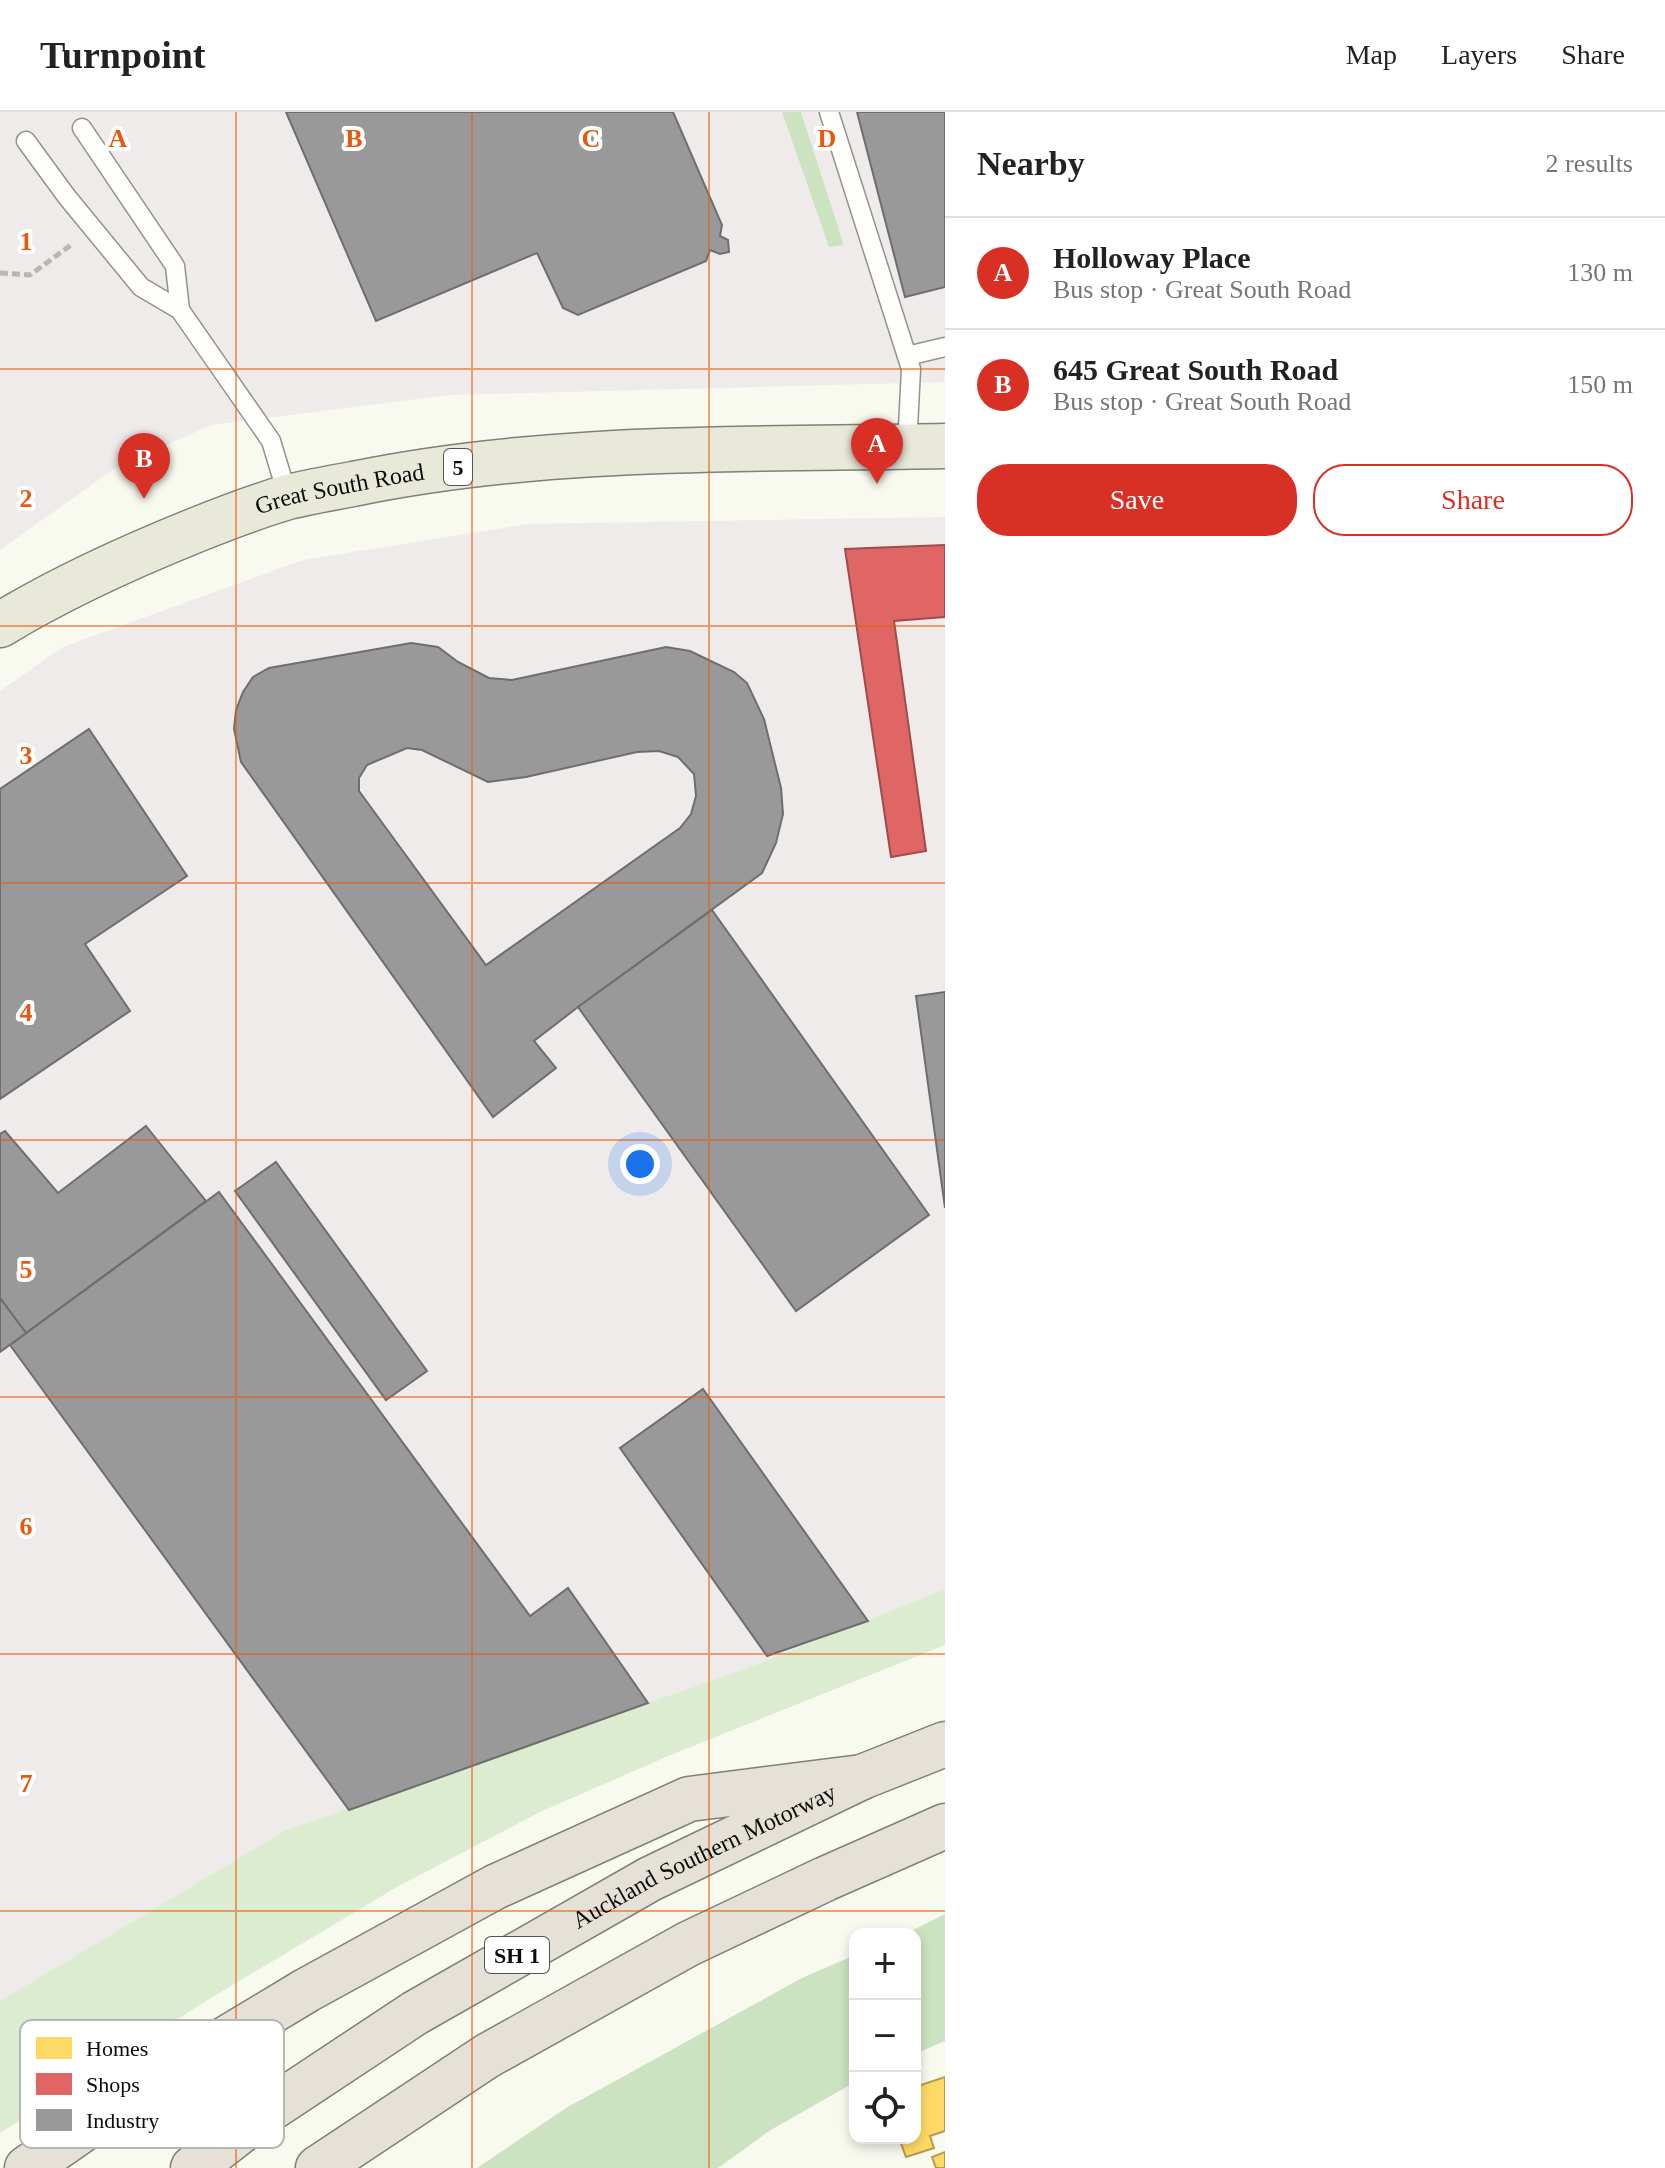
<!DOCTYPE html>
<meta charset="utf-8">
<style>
:root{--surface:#fff;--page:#f6f6f6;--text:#222;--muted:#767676;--line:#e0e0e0;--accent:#d93025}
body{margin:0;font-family:Georgia,serif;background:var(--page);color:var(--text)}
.controls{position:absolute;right:24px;bottom:24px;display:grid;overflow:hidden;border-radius:16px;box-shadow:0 4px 12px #0003}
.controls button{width:72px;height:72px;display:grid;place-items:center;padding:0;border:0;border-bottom:2px solid var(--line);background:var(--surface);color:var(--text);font:40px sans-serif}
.you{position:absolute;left:640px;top:1052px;width:28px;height:28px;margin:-20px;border:6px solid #fff;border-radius:50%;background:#1a73e8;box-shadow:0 0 0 12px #1a73e833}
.badge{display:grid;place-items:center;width:52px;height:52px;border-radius:50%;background:var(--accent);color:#fff;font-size:26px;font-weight:700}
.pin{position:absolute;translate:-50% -66px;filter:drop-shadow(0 2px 4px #0008)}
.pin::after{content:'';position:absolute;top:42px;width:28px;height:24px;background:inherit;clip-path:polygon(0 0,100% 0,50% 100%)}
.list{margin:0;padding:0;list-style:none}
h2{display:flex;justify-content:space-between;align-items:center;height:104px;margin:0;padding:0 32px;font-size:34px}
h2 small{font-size:26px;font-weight:400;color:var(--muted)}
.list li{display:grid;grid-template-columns:52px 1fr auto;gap:24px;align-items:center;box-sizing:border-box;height:112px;padding:0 32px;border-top:2px solid var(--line)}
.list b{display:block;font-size:30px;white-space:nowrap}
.list p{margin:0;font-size:26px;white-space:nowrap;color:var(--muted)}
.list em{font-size:26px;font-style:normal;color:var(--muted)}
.actions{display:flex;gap:16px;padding:24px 32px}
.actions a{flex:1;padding:18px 0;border:2px solid var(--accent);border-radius:32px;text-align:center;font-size:28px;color:var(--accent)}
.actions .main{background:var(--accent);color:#fff}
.icon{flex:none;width:44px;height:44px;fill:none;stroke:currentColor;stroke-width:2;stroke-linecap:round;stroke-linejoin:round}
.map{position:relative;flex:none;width:945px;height:2056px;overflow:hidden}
header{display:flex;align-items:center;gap:48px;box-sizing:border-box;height:112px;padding:0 40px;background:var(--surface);border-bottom:2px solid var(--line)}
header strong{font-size:38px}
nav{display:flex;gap:44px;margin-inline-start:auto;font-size:28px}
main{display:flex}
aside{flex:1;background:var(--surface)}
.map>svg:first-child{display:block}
.industrial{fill:#f0ebeb}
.green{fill:#dcecd1}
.forest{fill:#cbe3c0}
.homes{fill:#ffd966;stroke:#b69b4b;stroke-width:2}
.shops{fill:#e06666;stroke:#a04b4b;stroke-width:2}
.industry{fill:#999;stroke:#6e6e6e;stroke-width:2;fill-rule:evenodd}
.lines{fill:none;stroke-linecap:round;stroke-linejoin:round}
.service-casing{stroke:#92928e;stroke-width:21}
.primary-casing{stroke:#7f7f7b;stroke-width:47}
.motorway-casing{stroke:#7f7f7b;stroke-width:47}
.path{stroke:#b7b7b5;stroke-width:5;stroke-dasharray:8 4;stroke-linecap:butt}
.service{stroke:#fefefd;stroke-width:18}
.primary{stroke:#e9e9da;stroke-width:44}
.motorway{stroke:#e6e1d6;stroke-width:44}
.grid{fill:none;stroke:#e8590c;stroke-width:2;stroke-opacity:0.55}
.labels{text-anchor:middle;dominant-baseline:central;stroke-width:8;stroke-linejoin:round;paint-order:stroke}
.shield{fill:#fff;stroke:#545454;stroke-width:2}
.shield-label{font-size:22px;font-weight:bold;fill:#0b0b0b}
.street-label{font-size:24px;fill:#0b0b0b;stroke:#fff}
.key{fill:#fff;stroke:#b6b6b6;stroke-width:2}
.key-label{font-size:22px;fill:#0b0b0b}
.grid-label{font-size:26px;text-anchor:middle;font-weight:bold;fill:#e8590c;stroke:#fff;stroke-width:8;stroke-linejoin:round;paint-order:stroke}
</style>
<header>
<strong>Turnpoint</strong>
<nav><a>Map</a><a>Layers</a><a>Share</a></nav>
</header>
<main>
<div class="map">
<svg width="945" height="2056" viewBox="0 0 945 2056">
<rect width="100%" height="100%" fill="#f8f9ef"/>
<g class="industrial">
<path d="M 0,0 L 782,0 L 829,135 L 844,132 L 801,0 L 945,0 L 945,270 L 449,283 L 211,313 L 114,357 L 0,438 Z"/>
<path d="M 945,405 L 945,1477 L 758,1552 L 284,1719 L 0,1889 L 0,579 L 63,535 L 303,448 L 528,412 Z"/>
</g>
<path class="green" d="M 945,1477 L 945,1533 L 673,1642 L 540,1700 L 397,1775 L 209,1887 L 0,2021 L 0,1889 L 284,1719 L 758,1552 Z"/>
<g class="forest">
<path d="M 782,0 L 801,0 L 844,133 L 829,135 Z"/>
<path d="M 945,1802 L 945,1929 L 915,1942 L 915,1822 L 905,1822 Z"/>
<path d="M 855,1843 L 855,1970 L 769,2019 L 718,2056 L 477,2056 L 566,1996 L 802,1866 Z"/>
</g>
<g class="homes">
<path d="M 945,1965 L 945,2019 L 930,2024 L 934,2036 L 906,2045 L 899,2026 L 915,2026 L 915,1975 Z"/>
<path d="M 945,2040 L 945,2056 L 936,2056 L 932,2045 Z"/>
</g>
<path class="shops" d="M 945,433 L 945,505 L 894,509 L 926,739 L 891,745 L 845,437 Z"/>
<g class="industry">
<path d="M 286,0 L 673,0 L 722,113 L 720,124 L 728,128 L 729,140 L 720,142 L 710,138 L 706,149 L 578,203 L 563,196 L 537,141 L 376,209 Z"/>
<path d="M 857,0 L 945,0 L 945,175 L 905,185 Z"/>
<path d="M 411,531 L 438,535 L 458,550 L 489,566 L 512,568 L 666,535 L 690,539 L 734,560 L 747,571 L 764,607 L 781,676 L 783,702 L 776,731 L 762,761 L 578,895 L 534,929 L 556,956 L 493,1005 L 241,650 L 234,617 L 236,598 L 243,580 L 253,565 L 269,556 ZM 407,636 L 422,638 L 488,670 L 526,665 L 637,640 L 659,639 L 678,645 L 694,662 L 696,684 L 691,702 L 680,716 L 486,853 L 359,679 L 359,666 L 367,653 Z"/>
<path d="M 89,617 L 187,764 L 85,832 L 130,899 L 0,987 L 0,677 Z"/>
<path d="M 712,798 L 929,1103 L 796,1199 L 578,895 Z"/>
<path d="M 945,880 L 945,1096 L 916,884 Z"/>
<path d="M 146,1014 L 206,1089 L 26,1221 L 0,1186 L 0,1022 L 5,1019 L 58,1081 Z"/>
<path d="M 276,1050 L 427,1259 L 386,1288 L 235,1079 Z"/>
<path d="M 219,1080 L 530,1504 L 568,1476 L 648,1591 L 349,1698 L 10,1233 Z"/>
<path d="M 0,1186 L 26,1221 L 0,1240 Z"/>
<path d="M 703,1277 L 868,1509 L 767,1544 L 620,1336 Z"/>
</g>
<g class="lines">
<g class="service-casing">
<g id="service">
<path d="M 829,0 L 911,257 L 907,335"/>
<path d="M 82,16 L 175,154 L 180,198"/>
<path d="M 26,29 L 67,85 L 141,175 L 180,198 L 271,329 L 288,385"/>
<path d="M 907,244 L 945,235"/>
</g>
</g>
<g class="primary-casing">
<g id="primary">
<path id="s1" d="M 0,513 C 62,475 129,445 196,418 C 226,406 257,394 288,385 C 309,380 331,376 353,372 C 547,332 748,338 945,334"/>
</g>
</g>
<g class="motorway-casing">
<g id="motorway">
<path d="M 27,2056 L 134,1982 L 307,1878 L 495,1775 L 689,1687 L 862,1665"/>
<path id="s2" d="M 193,2056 L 261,2003 L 415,1901 L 650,1767 L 862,1665 L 945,1632"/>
<path d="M 318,2056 L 487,1944 L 688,1832 L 825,1767 L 945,1714"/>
</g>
</g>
<path class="path" d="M 0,161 L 30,163 L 71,133"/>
<use href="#service" class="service"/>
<use href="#primary" class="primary"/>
<use href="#motorway" class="motorway"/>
</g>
<path class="grid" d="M 236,0 L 236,2056M 472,0 L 472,2056M 709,0 L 709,2056M 0,257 L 945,257M 0,514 L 945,514M 0,771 L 945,771M 0,1028 L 945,1028M 0,1285 L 945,1285M 0,1542 L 945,1542M 0,1799 L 945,1799"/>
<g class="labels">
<g class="shield">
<rect x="444" y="337" width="28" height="36" rx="6"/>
<rect x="485" y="1825" width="64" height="36" rx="6"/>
</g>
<g class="shield-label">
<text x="458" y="355">5</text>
<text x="517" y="1843">SH 1</text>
</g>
<g class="street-label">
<text stroke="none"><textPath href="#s1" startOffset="368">Great South Road</textPath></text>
<text stroke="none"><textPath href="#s2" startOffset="600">Auckland Southern Motorway</textPath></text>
</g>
</g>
<rect x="20" y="1908" width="264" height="128" rx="12" class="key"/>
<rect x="36" y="1925" width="36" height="22" fill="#ffd966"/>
<rect x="36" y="1961" width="36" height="22" fill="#e06666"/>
<rect x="36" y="1997" width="36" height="22" fill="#999"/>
<g class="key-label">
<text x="86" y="1944">Homes</text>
<text x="86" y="1980">Shops</text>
<text x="86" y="2016">Industry</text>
</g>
<g class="grid-label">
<text x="118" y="35">A</text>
<text x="354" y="35">B</text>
<text x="591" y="35">C</text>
<text x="827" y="35">D</text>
<text x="26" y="138">1</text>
<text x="26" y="395">2</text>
<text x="26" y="652">3</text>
<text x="26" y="909">4</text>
<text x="26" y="1166">5</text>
<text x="26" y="1423">6</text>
<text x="26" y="1680">7</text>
</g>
</svg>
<div class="controls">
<button>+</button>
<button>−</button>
<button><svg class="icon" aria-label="locate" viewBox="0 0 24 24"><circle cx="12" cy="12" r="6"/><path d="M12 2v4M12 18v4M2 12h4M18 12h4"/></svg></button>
</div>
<div class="you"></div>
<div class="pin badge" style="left:877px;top:372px">A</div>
<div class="pin badge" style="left:144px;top:387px">B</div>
</div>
<aside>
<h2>Nearby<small>2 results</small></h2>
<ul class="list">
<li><span class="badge">A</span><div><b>Holloway Place</b><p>Bus stop · Great South Road</p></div><em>130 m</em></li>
<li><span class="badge">B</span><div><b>645 Great South Road</b><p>Bus stop · Great South Road</p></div><em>150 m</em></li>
</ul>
<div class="actions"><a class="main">Save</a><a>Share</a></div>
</aside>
</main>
